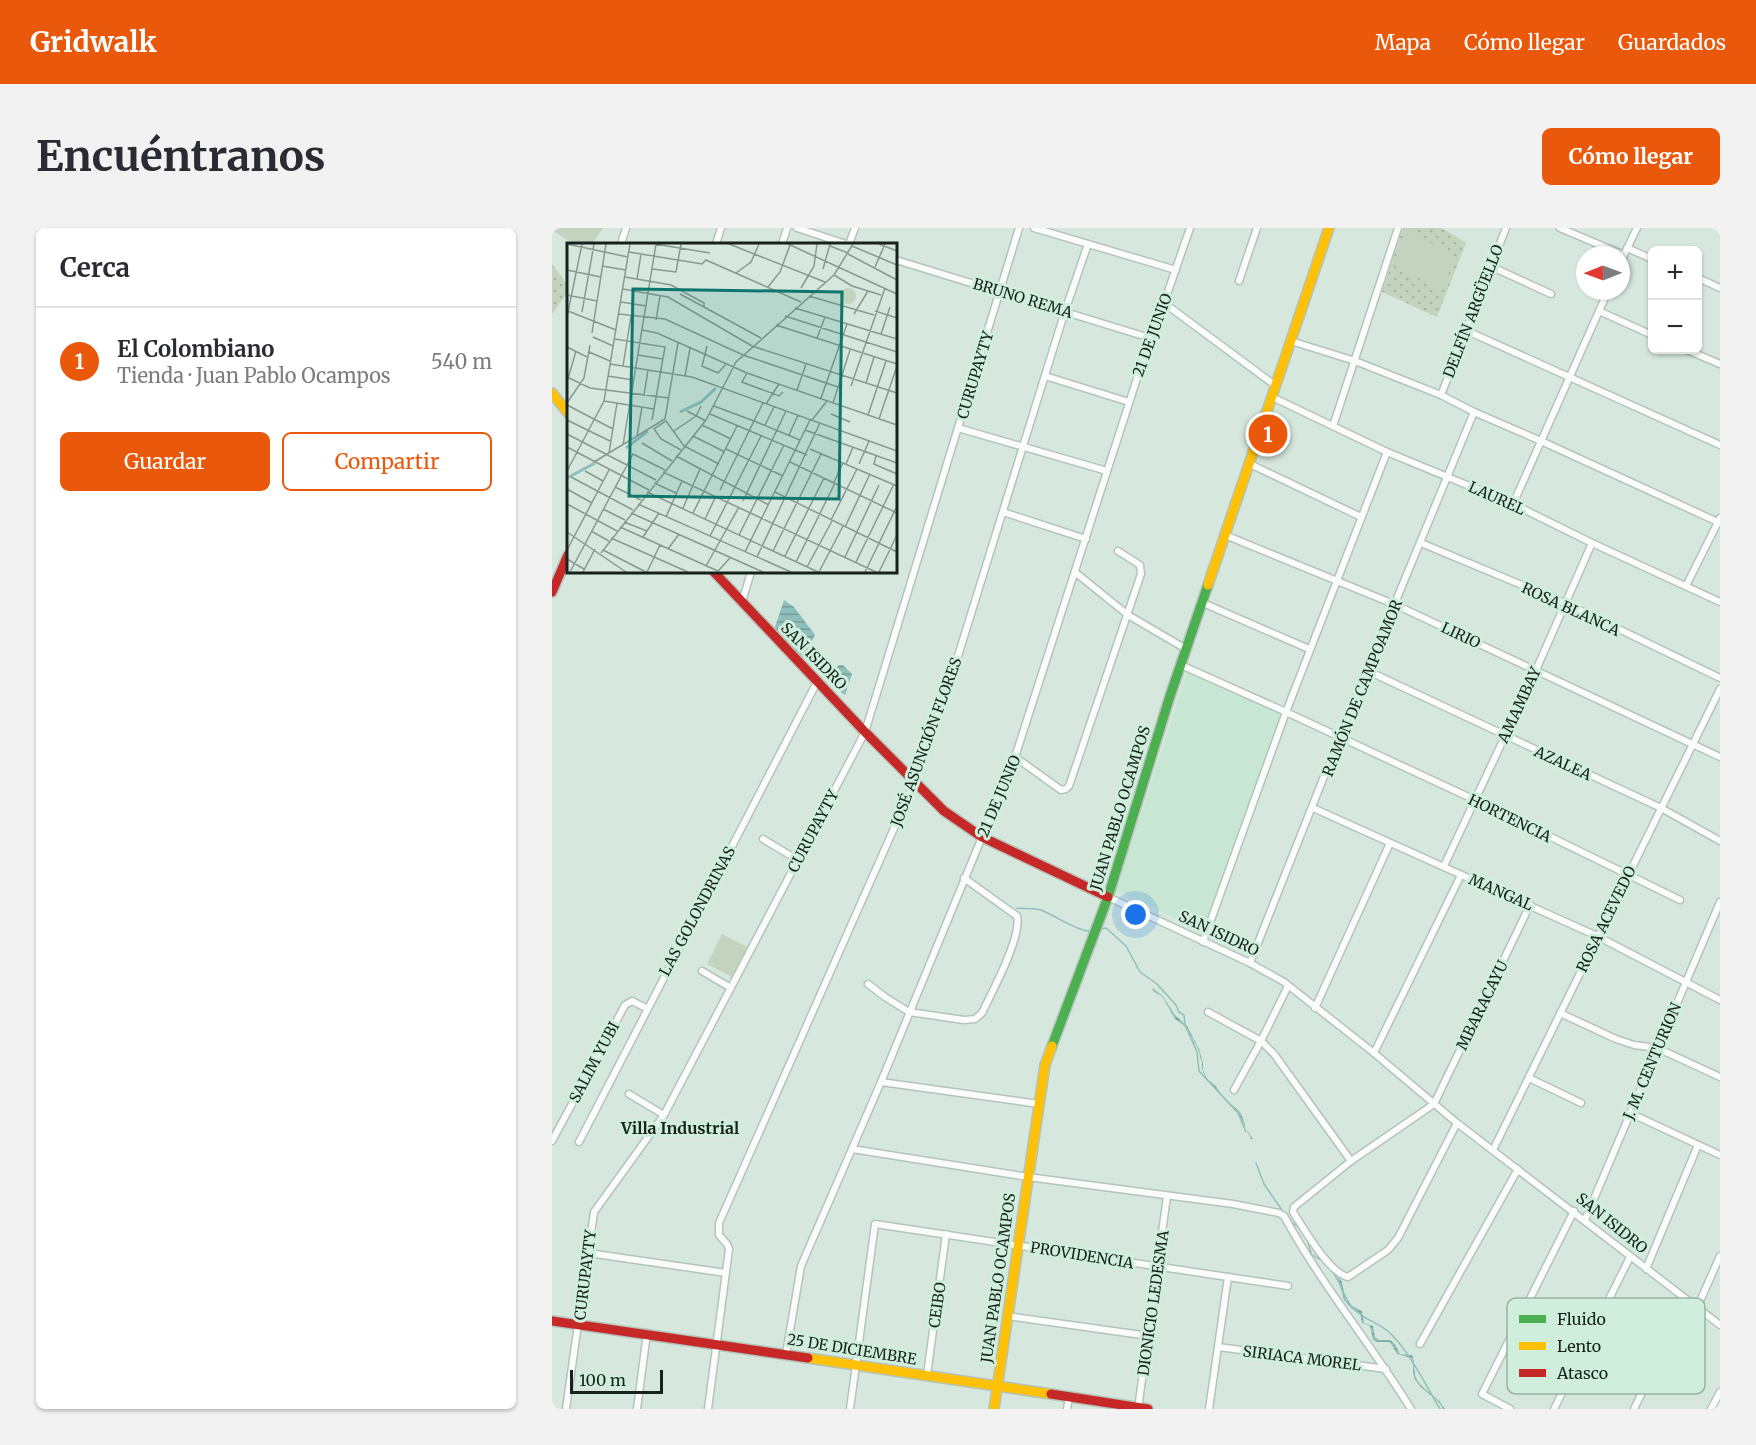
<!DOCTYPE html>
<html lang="es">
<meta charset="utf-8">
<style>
:root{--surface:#fff;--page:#f2f2f3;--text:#2b2b33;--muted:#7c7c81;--line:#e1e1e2;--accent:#ea580c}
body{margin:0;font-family:Merriweather,serif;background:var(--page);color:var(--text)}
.controls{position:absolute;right:18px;top:18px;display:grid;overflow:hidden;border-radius:9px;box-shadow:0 2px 4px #0004}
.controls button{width:54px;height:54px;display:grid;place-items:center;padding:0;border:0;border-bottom:2px solid var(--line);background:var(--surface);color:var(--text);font:30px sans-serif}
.compass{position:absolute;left:1024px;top:18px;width:54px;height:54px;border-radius:50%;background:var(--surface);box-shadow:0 2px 4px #0004;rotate:269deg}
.scale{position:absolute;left:18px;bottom:15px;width:93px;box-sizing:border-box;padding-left:6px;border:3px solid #16221b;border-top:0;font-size:16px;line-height:21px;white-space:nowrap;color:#16221b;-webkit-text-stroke:4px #cfefdc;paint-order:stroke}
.you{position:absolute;left:584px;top:687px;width:21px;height:21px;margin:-15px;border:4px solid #fff;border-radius:50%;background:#1a73e8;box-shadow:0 0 0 9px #1a73e833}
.badge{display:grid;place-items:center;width:39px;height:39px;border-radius:50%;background:var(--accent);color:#fff;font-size:20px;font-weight:700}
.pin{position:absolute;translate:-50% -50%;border:3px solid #fff;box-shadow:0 2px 6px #0006}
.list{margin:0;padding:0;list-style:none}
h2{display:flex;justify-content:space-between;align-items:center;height:78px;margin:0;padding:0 24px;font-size:26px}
h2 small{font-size:20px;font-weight:400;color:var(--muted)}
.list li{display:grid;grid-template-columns:39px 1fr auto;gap:18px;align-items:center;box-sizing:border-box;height:108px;padding:0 24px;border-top:2px solid var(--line)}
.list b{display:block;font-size:22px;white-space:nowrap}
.list p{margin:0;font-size:20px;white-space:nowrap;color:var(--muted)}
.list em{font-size:20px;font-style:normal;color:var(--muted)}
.actions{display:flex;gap:12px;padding:18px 24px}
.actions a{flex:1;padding:14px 0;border:2px solid var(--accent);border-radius:9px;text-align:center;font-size:21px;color:var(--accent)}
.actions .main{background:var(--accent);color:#fff}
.map{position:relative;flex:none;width:1168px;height:1181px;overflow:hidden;border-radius:9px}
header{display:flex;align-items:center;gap:36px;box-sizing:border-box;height:84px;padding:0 30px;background:var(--accent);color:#fff}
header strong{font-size:28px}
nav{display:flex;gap:33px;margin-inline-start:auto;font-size:21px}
.intro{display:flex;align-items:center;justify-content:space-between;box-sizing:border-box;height:144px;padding:0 36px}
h1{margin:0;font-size:42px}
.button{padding:15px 27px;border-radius:9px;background:var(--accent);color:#fff;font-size:21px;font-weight:700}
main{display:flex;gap:36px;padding:0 36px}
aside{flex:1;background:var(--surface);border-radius:9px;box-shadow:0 2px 4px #0004}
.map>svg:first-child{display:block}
.built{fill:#c8e6d4}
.park{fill:url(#park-dots)}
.garden{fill:#c4d3bd}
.water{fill:url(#water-rules)}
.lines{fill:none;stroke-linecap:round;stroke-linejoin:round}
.stream{stroke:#8fbfbc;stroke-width:1.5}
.street-casing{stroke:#b5c3ba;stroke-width:9}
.fast-casing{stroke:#b5c3ba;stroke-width:12}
.slow-casing{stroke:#b5c3ba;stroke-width:12}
.jam-casing{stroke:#b5c3ba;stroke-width:12}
.street{stroke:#f9fcfa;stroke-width:6}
.fast{stroke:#4caf50;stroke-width:9}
.slow{stroke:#ffc107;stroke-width:9}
.jam{stroke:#c62828;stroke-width:9}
.labels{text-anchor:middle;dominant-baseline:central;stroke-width:6;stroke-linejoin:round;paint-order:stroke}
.street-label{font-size:15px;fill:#16221b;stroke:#cfefdc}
.neighbourhood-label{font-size:16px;font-weight:bold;fill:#16221b;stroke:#cfefdc}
.inset-river{fill:none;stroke:#8fbfbc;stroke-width:3}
.inset-road{fill:none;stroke:#89998f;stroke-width:1.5}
.view{fill:#0f766e;fill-opacity:0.15;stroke:#0f766e;stroke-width:3}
.inset-edge{fill:none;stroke:#16221b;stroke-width:3}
.key{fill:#cfefdc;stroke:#98b2a2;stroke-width:1.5}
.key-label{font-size:16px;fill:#16221b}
</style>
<header>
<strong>Gridwalk</strong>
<nav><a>Mapa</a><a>Cómo llegar</a><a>Guardados</a></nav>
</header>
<div class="intro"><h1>Encuéntranos</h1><a class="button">Cómo llegar</a></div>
<main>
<aside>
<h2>Cerca<small></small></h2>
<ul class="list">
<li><span class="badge">1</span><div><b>El Colombiano</b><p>Tienda · Juan Pablo Ocampos</p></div><em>540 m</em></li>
</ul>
<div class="actions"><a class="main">Guardar</a><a>Compartir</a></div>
</aside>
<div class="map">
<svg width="1168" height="1181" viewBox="0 0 1168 1181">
<defs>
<pattern id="park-dots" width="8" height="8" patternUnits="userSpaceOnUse" patternTransform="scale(1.5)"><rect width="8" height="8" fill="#c4d3bd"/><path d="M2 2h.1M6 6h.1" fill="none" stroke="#a8b5a2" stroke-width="1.8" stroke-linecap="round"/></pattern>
<pattern id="water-rules" width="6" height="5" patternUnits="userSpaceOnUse" patternTransform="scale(1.5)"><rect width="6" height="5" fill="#8fbfbc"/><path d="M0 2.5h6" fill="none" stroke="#749b98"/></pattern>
</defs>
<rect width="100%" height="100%" fill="#d6e8dd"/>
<path class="built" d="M 635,445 L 735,489 L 651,704 L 564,662 Z"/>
<g class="park">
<path d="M 851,0 L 890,0 L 914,15 L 885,89 L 830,64 Z"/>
<path d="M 0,36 C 21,63 20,59 0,86 Z"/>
</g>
<g class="garden">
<path d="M 0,0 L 51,0 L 40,16 L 22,16 L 0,2 Z"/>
<path d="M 854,1 L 903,29 L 890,62 L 841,37 Z"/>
<path d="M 170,706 L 195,719 L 180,749 L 155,736 Z"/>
</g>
<g class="water">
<path d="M 232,372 L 242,379 L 263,407 L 251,430 L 222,402 Z"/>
<path d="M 287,437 L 291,437 L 300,446 L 293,467 L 284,460 L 278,452 L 281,442 Z"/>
<path d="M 600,760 L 610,767 L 622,786 L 635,798 L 647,821 L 651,835 L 651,842 L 655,851 L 663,857 L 671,869 L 688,884 L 691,890 L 694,901 L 701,911 L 699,911 L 686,884 L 654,851 L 650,841 L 650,835 L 646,821 L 634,799 L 623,791 L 610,768 L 602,764 Z"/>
<path d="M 736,988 C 752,1002 754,1004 760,1026 L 771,1032 L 785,1045 L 790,1054 L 793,1070 L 798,1077 L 810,1083 L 812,1095 L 821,1098 L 823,1109 L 827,1112 L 838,1112 L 843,1116 L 848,1126 L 860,1127 C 864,1135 861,1145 865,1152 C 873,1164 886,1168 893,1181 L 891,1181 C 885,1167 868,1164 862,1149 C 860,1143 862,1137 860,1130 L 845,1126 L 838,1114 L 825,1114 L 821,1112 L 818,1098 L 810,1095 L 808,1085 L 800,1081 L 792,1072 L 786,1049 L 770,1033 L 759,1027 L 753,1006 L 747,998 Z"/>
</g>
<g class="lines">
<g class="stream">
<path d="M 465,680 C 472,681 482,680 489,682 C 502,687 525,703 537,703"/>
<path d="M 549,701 L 554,700 L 574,718 L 588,744 L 605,756 L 624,777 L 627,784 L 632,787 L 633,797 L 645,824 L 647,843 L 686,885 L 694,904"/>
<path d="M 704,935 L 712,956 L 732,985"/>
<path d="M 738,993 L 748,1000 L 755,1011"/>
<path d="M 780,1043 C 789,1054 791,1069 801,1080 C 811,1092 827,1094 839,1106 C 859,1126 873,1156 888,1181"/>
</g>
<g class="street-casing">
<g id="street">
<path d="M 245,0 L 294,16"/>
<path d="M 482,0 L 624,42"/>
<path d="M 1008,0 L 1072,27"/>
<path d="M 69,16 L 74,0"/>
<path d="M 164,16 L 169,0"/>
<path d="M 230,16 L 235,0"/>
<path d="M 297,16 L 303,0"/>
<path d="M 1075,20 L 1100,31"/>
<path d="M 344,32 L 598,110"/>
<path d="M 1069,33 L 1085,0"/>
<path d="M 938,38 L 999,66"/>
<path d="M 1146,50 L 1168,60"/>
<path d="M 687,53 L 705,0"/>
<path d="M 612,75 L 724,158"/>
<path d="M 1047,83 L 1100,107"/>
<path d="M 913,102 L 1168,217"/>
<path d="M 739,113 L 803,133 L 889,167 L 922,184 L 989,213 L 1168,295"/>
<path d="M 1135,122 L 1168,136"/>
<path d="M 493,148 L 577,174"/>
<path d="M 889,167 L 954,0"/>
<path d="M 720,169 L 835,224 L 961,276 L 1040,315 L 1168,374"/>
<path d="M 781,198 L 846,0"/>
<path d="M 406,200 L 555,243"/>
<path d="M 835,224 L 734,484 L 923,572 L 1128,672"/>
<path d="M 698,236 L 809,289"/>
<path d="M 961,276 L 1056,63"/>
<path d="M 451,284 L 534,311"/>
<path d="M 673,307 L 844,377 L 1168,529"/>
<path d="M 869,315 L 1013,375 L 1168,450"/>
<path d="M 524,345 L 576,387 L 634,421"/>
<path d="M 1134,358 L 1168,290"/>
<path d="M 190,374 L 199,344"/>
<path d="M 651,375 L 757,421"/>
<path d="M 629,437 L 734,484 L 651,714"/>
<path d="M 816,443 L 1109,580 L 1168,613"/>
<path d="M 463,529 L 509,562 L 514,561 L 517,558 L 589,346 L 588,337 L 566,323"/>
<path d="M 761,580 L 1045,708 L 1168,772"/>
<path d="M 211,611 L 246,632"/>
<path d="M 892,638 L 984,442 L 1040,315"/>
<path d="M 556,669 L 698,735 L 732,754 L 822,825 L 905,895 L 1168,1097"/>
<path d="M 698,735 L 788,508 L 922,184"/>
<path d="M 150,743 L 179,760"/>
<path d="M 316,756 L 333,769 L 357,784 L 412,792 L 423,791 L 430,785 C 440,764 470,709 465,688 L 412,650"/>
<path d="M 763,780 L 838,615"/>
<path d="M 656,784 L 709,813 L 722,826 L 799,933"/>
<path d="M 1008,785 L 1064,811 L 1082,817 L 1105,820 L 1168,849"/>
<path d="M 822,825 L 909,647"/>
<path d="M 977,850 L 1029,875"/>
<path d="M 329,854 L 487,876"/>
<path d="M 682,862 L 709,813 L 736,758"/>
<path d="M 77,866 L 112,887"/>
<path d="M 1078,885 L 1168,927"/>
<path d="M 905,895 L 846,1010 L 836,1022 L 796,1049 C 777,1045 752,1001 741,984 L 742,979 L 799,933 L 882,876 L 978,677"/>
<path d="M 0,913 L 73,777 L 80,773 L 94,780"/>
<path d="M 27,914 L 265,454"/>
<path d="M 300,921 L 476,949 L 681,976 L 727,985 L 732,988 C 769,1056 818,1115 859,1181"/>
<path d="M 941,922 L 1168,461"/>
<path d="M 1033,992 L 1168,674"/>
<path d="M 36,1025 L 174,1045"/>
<path d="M 1094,1041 L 1146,917"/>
<path d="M 1145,1080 L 1168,1028"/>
<path d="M 455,1088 L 597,1108"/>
<path d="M 868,1116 L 966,941"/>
<path d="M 666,1119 L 834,1141"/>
<path d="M 234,1126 L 249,1038 L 329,854 L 463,529 L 598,110 L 612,75 L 638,0"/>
<path d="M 375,1147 L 394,1006"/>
<path d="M 14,1181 L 42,984 L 112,887 L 313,504 L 467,0"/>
<path d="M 85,1181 L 95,1105"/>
<path d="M 156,1181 L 177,1021 L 175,1016 L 167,1007 L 167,995 L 363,553 L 401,444 L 513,83 L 536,16"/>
<path d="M 298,1181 L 323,996 L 736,1058"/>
<path d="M 515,1181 L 517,1169"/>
<path d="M 586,1181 L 615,968"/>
<path d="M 657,1181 L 676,1049"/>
<path d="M 958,1181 L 930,1166 L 1022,983"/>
<path d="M 1002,1181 L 1078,1029"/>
<path d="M 1082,1181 L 1135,1072"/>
<path d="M 1159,1181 L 1168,1164"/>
</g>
</g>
<g class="fast-casing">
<path id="fast" d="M 500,818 L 556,669 L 618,468 L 656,357"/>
</g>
<g class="slow-casing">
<g id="slow">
<path d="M 0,165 L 16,185"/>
<path d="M 656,357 L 777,0"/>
<path d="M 256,1130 L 499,1166"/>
<path d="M 442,1181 L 493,837 L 500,818"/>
</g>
</g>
<g class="jam-casing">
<g id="jam">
<path d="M 162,344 L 313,504 L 392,583 L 430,609 L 556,669"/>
<path d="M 0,364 L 16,327"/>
<path d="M 0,1093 L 256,1130"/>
<path d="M 499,1166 L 596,1181"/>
</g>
</g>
<use href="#street" class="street"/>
<use href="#fast" class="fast"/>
<use href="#slow" class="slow"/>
<use href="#jam" class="jam"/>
</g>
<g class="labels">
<g class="street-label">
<text transform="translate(471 70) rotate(17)">BRUNO REMA</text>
<text transform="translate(921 83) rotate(-69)">DELFÍN ARGÜELLO</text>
<text transform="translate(600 107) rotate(-70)">21 DE JUNIO</text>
<text transform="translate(423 147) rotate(-73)">CURUPAYTY</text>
<text transform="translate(945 270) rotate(24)">LAUREL</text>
<text transform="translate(1019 381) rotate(25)">ROSA BLANCA</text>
<text transform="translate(909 407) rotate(25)">LIRIO</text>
<text transform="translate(262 428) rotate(46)">SAN ISIDRO</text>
<text transform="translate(810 460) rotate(-68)">RAMÓN DE CAMPOAMOR</text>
<text transform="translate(967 477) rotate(-65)">AMAMBAY</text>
<text transform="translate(374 514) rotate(-70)">JOSÉ ASUNCIÓN FLORES</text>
<text transform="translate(1011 535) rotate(25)">AZALEA</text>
<text transform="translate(447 568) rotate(-67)">21 DE JUNIO</text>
<text transform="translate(568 580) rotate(-73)">JUAN PABLO OCAMPOS</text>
<text transform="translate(958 590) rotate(26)">HORTENCIA</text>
<text transform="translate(261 603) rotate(-62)">CURUPAYTY</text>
<text transform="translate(949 664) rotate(24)">MANGAL</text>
<text transform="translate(145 683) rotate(-62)">LAS GOLONDRINAS</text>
<text transform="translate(1054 691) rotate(-64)">ROSA ACEVEDO</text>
<text transform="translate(667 705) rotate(25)">SAN ISIDRO</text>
<text transform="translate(930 777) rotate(-64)">MBARACAYU</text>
<text transform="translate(1100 833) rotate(-67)">J. M. CENTURION</text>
<text transform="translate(42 834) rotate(-62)">SALIM YUBI</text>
<text transform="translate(1060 995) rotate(39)">SAN ISIDRO</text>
<text transform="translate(530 1027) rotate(9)">PROVIDENCIA</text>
<text transform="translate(33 1047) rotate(-83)">CURUPAYTY</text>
<text transform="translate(446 1050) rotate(-82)">JUAN PABLO OCAMPOS</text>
<text transform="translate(601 1075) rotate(-82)">DIONICIO LEDESMA</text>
<text transform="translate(385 1077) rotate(-82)">CEIBO</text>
<text transform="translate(300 1121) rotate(9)">25 DE DICIEMBRE</text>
<text transform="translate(750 1130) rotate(7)">SIRIACA MOREL</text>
</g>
<g class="neighbourhood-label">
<text x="128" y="900">Villa Industrial</text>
</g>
</g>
<g transform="translate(15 15)">
<rect width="330" height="330" fill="#d6e8dd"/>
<path d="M273 53a8 8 0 1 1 16 0a8 8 0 1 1-16 0Z" fill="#c4d3bd"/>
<path class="inset-river" d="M 113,169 L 134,159 L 149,145M 59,205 L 81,188M 0,235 L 28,220"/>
<path class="inset-road" d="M 0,1 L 61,14M 88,1 L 143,10M 162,1 L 258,39M 221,1 L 330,51M 312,1 L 330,8M 263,3 L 281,10M 285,3 L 330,22M 62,9 L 135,21 L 139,17 L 234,59M 281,11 L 330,37M 35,23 L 59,27M 308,24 L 318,1M 85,26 L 109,29 L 114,1M 256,26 L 263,1M 0,27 L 34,34M 169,30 L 184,19 L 192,1M 267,32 L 285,43 L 314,52M 58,34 L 104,42 L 137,60 L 137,64M 70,36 L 74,11M 201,44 L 213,29 L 223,2M 234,45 L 247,23 L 250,1M 56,46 L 101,54 L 185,103 L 330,150M 113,51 L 194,95M 0,52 L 30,58M 242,53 L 307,72M 54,59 L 79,63M 228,65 L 330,96M 1,68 L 49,87M 308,68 L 330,75M 15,69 L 27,1M 52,71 L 98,76 L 176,112 L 271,144M 287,71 L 301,48M 218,73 L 330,109M 0,74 L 15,1M 89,77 L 93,53M 209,82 L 330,121M 75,87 L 90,90 L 180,130 L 330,182M 25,90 L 39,1M 314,91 L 323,64M 26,94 L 46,103M 250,95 L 258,74M 48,96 L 98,104 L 85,177M 140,103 L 135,123 L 151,130 L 159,121M 0,104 L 20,114M 22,109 L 43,118M 71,112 L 96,116M 43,121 L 125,134 L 330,208M 56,123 L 64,73M 180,130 L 175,139 L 212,153 L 216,149M 41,133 L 66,137M 118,133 L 123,105M 0,134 L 23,145 L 102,155M 0,139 L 9,108M 299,140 L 307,114M 284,143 L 318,45M 230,147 L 239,121M 77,152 L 81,127M 254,155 L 280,81M 37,158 L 87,166M 0,160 L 17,135 L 23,102M 266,160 L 283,107M 199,161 L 212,141M 0,162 L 46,186M 147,163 L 187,178 L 196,160M 120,168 L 139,178M 143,171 L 240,212M 264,171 L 283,179M 301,172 L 319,118M 312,176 L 330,123M 0,177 L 43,198M 245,177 L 260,158M 135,182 L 164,196M 198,182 L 207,164M 238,187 L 330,220M 107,188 L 129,173 L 134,163M 0,191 L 89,237M 222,192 L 231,172M 70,193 L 75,164M 126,193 L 158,209M 75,200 L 105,218M 56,202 L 89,1M 0,204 L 82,247M 159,206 L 216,233M 243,206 L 330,243M 114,207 L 94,196 L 87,186 L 99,178 L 117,203 L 152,221M 42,210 L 50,160M 109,213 L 202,262M 309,213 L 307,221 L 330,231M 27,219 L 98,176 L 111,100M 223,219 L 330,270M 279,221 L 286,204M 292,221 L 302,198M 0,228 L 37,158 L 63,1M 18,228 L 36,238M 96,229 L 309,329M 4,234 L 66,267M 267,239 L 276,220M 87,240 L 109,250M 48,244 L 74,257M 0,246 L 25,260M 153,247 L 187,178 L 233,197M 80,249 L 251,329M 208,249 L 330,309M 176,258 L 219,168M 0,261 L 50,288M 71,261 L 224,329M 116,265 L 133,226M 36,266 L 58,277M 64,270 L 196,329M 126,270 L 170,183M 99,274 L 115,238M 138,276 L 149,253M 264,277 L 290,226M 57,279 L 80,288M 53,284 L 151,328 L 163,315M 278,284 L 303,231M 24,288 L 42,298M 0,289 L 59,329M 172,292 L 217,202M 143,293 L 194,193M 76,294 L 92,270M 44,295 L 121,329M 101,306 L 112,291M 0,307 L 42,227M 36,307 L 79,329M 206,308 L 254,211M 178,309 L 243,177M 34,310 L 139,177 L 169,119 L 267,32 L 286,1M 218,313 L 257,235M 190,314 L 253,180M 278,314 L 312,242M 0,316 L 17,326M 229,319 L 268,240M 289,319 L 327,241M 139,323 L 172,264M 240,324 L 265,278M 3,329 L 66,211 L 98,227M 16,329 L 28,306M 80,329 L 93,302M 252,329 L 276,283M 298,329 L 330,263M 312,329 L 330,292"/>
<path class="view" d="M 66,46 L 275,49 L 272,256 L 62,253 Z"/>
<rect width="330" height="330" class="inset-edge"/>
</g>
<rect x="955" y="1070" width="198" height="96" rx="9" class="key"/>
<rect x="967" y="1087" width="27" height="8" fill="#4caf50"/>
<rect x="967" y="1114" width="27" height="8" fill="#ffc107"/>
<rect x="967" y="1141" width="27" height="8" fill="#c62828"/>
<g class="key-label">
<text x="1005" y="1097">Fluido</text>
<text x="1005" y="1124">Lento</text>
<text x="1005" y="1151">Atasco</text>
</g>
</svg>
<div class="controls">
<button>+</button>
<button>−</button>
</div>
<svg class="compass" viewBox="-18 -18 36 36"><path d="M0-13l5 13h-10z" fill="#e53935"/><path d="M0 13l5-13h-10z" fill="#7c7c81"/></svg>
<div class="scale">100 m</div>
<div class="you"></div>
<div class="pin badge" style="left:716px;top:206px">1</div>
</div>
</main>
